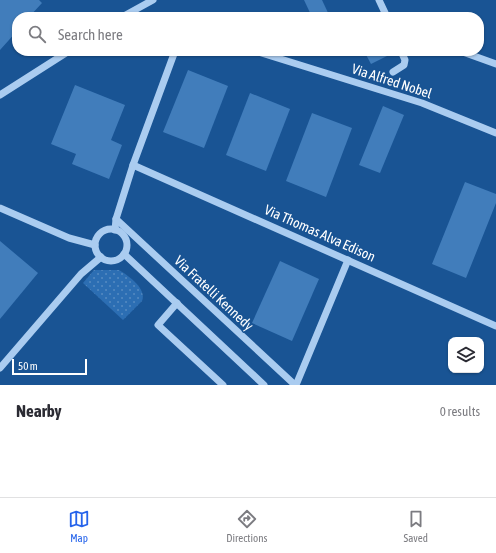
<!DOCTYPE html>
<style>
:root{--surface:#fff;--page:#f7f7f7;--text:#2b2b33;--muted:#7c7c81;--line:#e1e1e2;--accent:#2563eb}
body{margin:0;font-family:"Asap Condensed",sans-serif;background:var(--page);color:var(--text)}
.controls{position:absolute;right:12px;bottom:12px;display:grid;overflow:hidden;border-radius:8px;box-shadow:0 1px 3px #0004}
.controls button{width:36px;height:36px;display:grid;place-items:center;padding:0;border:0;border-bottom:1px solid var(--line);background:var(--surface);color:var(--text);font:20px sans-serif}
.scale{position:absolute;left:12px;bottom:10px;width:75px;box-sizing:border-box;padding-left:4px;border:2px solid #fff;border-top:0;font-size:11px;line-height:14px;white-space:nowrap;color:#fff;-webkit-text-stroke:3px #195494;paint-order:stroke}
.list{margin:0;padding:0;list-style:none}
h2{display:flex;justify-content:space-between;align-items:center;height:52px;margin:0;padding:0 16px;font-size:17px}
h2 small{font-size:13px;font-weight:400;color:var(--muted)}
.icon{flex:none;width:22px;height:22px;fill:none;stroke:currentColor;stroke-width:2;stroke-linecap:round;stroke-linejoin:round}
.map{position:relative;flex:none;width:496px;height:385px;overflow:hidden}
.search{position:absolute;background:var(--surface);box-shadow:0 1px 3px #0004;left:12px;right:12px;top:12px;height:44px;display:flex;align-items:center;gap:10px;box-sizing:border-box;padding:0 14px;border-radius:16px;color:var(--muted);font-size:15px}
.sheet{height:112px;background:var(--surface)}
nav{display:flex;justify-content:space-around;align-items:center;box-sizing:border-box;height:56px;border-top:1px solid var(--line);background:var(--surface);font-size:11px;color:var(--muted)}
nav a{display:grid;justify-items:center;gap:2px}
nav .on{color:var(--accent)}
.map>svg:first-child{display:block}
.grass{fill:url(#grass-dots)}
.building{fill:#417dbb}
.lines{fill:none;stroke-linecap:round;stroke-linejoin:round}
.minor{stroke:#aaccf0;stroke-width:7}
.labels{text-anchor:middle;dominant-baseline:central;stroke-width:3;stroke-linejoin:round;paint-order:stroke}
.street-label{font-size:14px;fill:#fff;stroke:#195494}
</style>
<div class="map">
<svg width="496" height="385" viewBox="0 0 496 385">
<defs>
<pattern id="grass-dots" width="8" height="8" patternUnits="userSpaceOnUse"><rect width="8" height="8" fill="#2c6eb3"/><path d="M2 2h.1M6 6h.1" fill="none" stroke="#568bc2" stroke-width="1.8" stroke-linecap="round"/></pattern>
</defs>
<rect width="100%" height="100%" fill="#195494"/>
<path class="grass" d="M 94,270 L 119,270 C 129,276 147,289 142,301 L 123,320 L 83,283 Z"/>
<g class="building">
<path d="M 0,0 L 39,0 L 42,3 L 29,17 L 17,17 L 17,31 L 0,50 Z"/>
<path d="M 304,0 L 322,0 L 330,17 L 312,17 Z"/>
<path d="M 364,51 L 386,51 L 389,55 L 371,64 Z"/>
<path d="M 188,70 L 228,86 L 204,148 L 163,132 Z"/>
<path d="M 75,85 L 125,105 L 111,140 L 122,145 L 109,179 L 72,164 L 76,154 L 51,144 Z"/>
<path d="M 250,93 L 290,109 L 266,171 L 226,155 Z"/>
<path d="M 383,106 L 404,115 L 380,173 L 359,165 Z"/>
<path d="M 312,113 L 352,128 L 326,197 L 286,181 Z"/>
<path d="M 465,182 L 496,194 L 496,203 L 466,278 L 432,264 Z"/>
<path d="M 0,241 L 38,273 L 0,319 Z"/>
<path d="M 280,261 L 319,279 L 292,341 L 252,323 Z"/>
</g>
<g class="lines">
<g class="minor">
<path d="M 379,0 L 387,17"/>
<path d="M 122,17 L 153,0"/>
<path d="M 255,51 L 422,103 L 496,133"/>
<path d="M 460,51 L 496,64"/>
<path d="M 393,72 L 404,65 L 405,60 L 401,51"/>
<path d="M 0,95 L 69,51"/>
<path d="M 133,165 L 496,326"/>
<path d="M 0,208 L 69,238 L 95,245"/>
<path d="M 116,219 L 295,385"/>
<circle cx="111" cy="245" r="16"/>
<path d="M 115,230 L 116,219 L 133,165 L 175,51"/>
<path d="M 124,254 L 264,385"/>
<path d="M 177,303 L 158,325 L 223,385"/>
<path d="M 0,368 L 81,274 L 101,257"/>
<path d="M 296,385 L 348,260"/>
</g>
</g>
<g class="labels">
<g class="street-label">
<text transform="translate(392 81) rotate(18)">Via Alfred Nobel</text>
<text transform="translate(320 233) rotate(24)">Via Thomas Alva Edison</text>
<text transform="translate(214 293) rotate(43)">Via Fratelli Kennedy</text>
</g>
</g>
</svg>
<div class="controls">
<button><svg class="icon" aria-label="layers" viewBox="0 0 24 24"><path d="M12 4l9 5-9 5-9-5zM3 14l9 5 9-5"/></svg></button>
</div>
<div class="scale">50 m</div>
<div class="search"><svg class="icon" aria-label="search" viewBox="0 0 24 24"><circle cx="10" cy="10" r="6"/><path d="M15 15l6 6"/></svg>Search here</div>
</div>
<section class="sheet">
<h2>Nearby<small>0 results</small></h2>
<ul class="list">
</ul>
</section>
<nav>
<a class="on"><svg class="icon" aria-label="map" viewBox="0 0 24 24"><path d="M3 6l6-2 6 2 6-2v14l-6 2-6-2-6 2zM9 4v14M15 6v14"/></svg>Map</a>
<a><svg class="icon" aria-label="directions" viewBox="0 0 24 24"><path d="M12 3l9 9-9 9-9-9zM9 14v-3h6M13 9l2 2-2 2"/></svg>Directions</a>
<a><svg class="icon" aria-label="saved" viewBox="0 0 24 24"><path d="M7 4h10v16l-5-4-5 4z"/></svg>Saved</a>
</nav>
